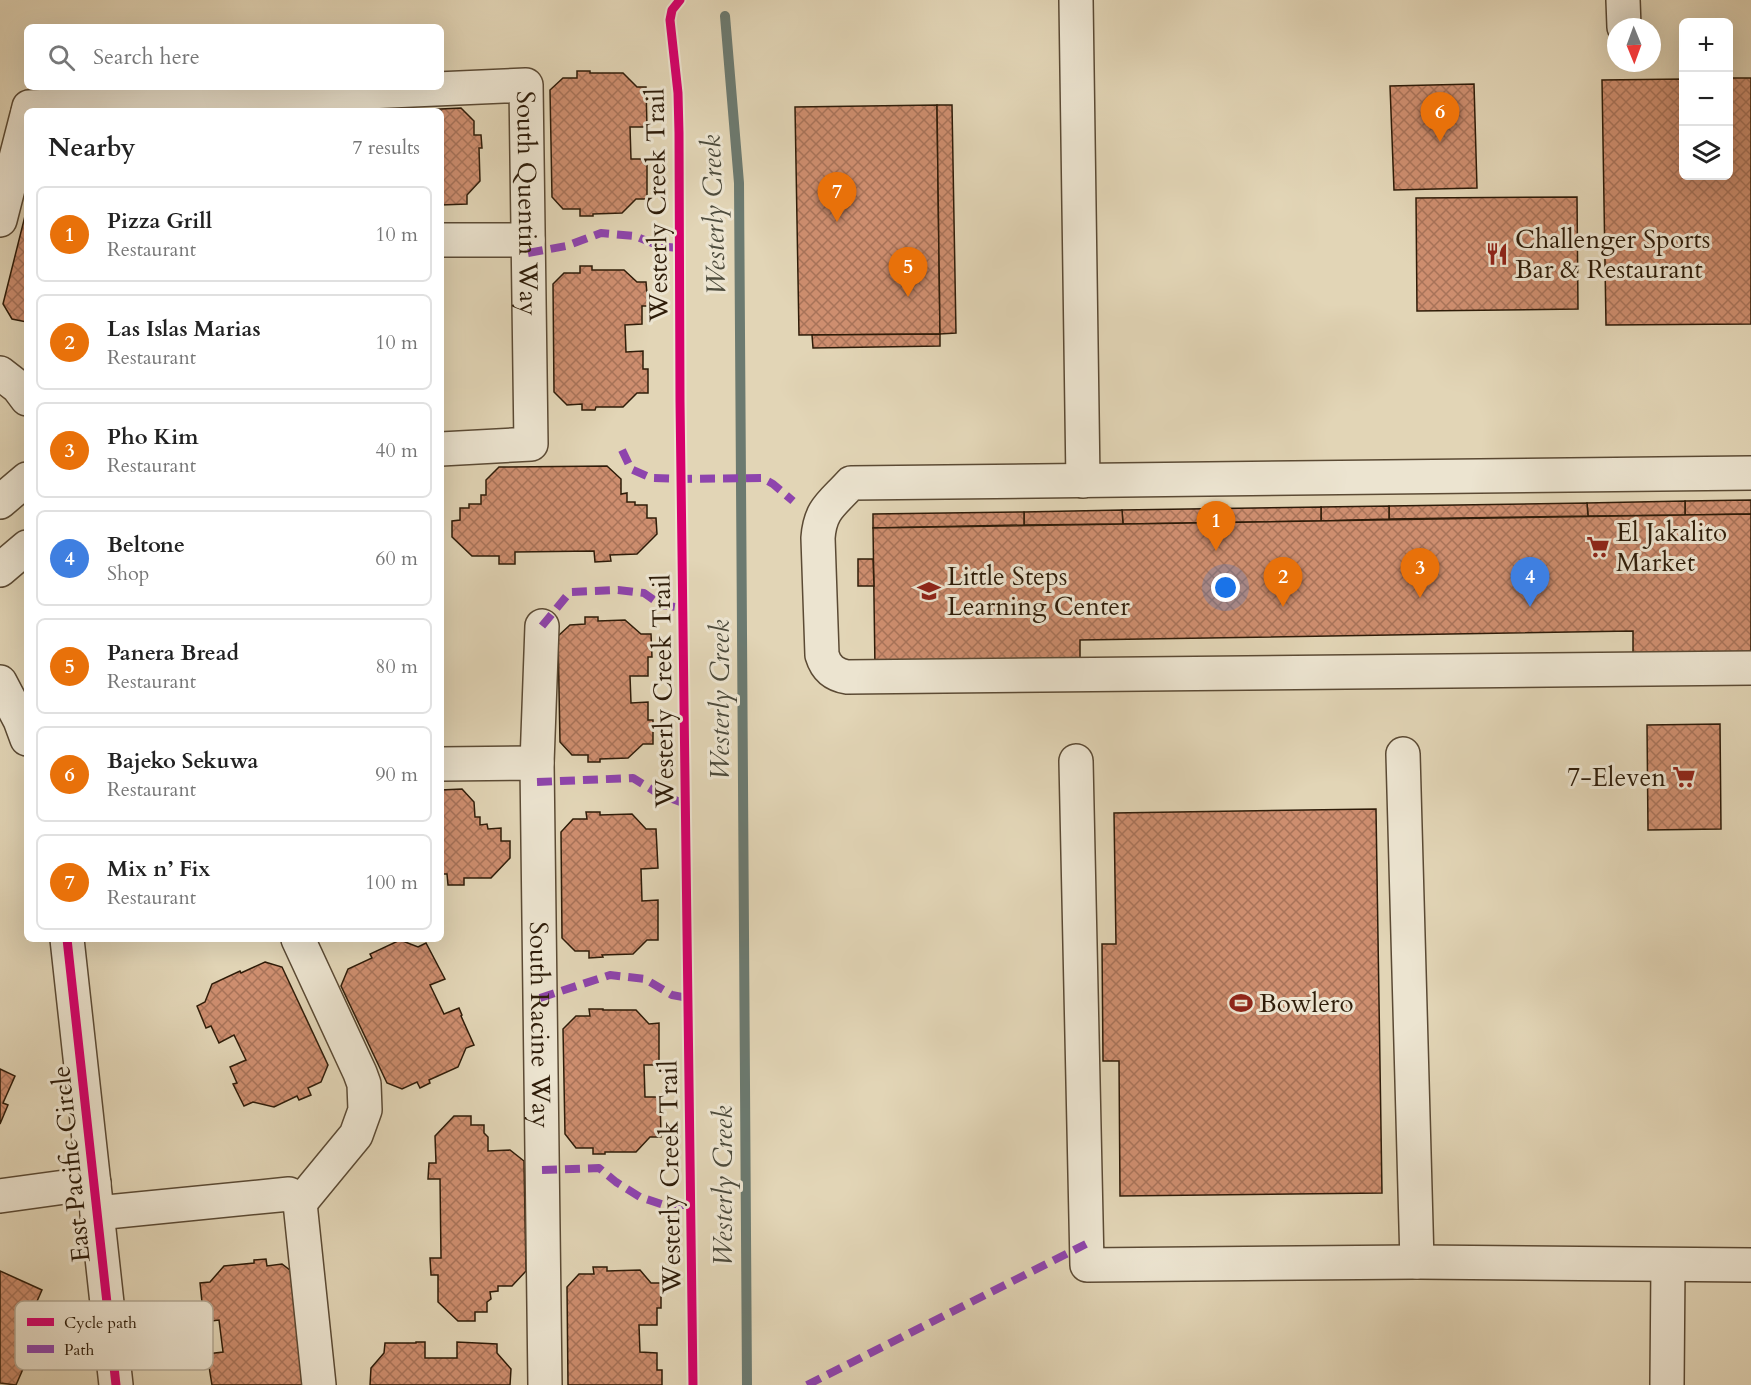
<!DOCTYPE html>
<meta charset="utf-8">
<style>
:root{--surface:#fff;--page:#f6f6f6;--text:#222;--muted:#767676;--line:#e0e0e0;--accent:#8f2418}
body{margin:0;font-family:Cardo,serif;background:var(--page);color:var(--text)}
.controls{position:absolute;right:18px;top:18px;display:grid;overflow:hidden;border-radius:9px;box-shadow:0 6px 24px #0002}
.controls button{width:54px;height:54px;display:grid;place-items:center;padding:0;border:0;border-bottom:2px solid var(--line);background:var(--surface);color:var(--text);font:30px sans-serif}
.compass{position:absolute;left:1607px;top:18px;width:54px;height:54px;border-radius:50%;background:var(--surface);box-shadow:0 6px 24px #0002;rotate:179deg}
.you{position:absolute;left:1226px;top:588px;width:21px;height:21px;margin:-15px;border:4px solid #fff;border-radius:50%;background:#1a73e8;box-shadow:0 0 0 9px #1a73e833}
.badge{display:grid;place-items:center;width:39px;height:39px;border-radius:50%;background:var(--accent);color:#fff;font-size:20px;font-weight:700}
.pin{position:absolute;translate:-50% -50px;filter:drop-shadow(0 2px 3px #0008)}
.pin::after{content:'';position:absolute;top:32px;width:21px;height:18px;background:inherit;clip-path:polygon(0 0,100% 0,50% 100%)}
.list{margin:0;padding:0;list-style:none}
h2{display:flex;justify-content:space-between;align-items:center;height:78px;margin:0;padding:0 24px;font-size:26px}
h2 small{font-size:20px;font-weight:400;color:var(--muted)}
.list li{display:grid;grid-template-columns:39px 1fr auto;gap:18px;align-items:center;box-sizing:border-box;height:96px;margin:0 12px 12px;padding:0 12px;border:2px solid var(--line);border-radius:9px}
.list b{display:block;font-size:22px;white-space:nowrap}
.list p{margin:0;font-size:20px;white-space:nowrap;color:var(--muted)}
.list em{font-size:20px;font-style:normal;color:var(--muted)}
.icon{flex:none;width:33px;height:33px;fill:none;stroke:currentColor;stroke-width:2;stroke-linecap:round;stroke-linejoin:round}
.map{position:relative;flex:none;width:1751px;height:1385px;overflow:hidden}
.search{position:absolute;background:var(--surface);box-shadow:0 6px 24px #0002;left:24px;top:24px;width:420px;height:66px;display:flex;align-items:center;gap:15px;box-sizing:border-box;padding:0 21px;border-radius:9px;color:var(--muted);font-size:22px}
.panel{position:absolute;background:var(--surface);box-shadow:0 6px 24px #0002;left:24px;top:108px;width:420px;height:834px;border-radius:9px}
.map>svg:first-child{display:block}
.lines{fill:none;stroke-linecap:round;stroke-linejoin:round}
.stream{stroke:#6c7a70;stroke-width:10}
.building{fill:url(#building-cross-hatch);stroke:#2e1c09;stroke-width:1.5}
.minor-casing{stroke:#5b4a34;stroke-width:36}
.minor{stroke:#ece4d0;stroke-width:33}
.quiet{stroke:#8e44ad;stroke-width:8;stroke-dasharray:15 8;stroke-linecap:butt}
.cycleway-casing{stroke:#ece4d0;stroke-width:13}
.cycleway{stroke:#d6006c;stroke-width:9}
.labels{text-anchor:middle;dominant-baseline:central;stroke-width:6;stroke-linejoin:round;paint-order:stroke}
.street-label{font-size:26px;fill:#2e1c09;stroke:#ece4d0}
.poi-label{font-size:26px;fill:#2e1c09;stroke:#ece4d0;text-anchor:start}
.water-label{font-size:27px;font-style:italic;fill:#4d4b3c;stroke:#ece4d0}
.key{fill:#ece4d0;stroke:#b3a894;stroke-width:1.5}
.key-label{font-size:16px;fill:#2e1c09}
</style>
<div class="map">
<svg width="1751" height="1385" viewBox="0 0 1751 1385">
<defs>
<pattern id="building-cross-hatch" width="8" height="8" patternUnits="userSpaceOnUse" patternTransform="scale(1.5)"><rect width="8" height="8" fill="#ce8e6f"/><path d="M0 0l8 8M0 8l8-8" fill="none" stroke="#a87359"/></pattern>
</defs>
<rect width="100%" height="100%" fill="#e2d5b6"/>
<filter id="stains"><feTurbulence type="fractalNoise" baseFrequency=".00333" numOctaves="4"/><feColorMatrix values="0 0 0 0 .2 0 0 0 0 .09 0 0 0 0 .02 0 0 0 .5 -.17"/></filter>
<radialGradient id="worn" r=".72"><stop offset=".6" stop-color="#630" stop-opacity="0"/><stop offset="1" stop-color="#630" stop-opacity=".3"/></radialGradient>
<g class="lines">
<path class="stream" d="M 725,16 L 739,183 L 747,1385"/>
</g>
<g class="building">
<path d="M 577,71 L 590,71 L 590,73 L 623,73 L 637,87 L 646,87 L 647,127 L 630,127 L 631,159 L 647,159 L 647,199 L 636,199 L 622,213 L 593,214 L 593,216 L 580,216 L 580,209 L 563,209 L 552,197 L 550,90 L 563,78 L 577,78 Z"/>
<path d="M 1728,78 L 1751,78 L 1751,324 L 1606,325 L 1602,80 L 1684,79 L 1684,176 L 1728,176 Z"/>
<path d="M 1474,84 L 1477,188 L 1394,190 L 1390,86 Z"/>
<path d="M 937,105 L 940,334 L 799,335 L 795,107 Z"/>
<path d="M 937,105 L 952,105 L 956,333 L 940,334 Z"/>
<path d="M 461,108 L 474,121 L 474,135 L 481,135 L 482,148 L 479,148 L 480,181 L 467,195 L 467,204 L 441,205 L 441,111 L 398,111 Z"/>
<path d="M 1577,197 L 1578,309 L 1417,311 L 1416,198 Z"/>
<path d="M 27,208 L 27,330 L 25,330 L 27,322 L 12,319 L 3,304 Z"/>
<path d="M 580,266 L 592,266 L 592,270 L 624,270 L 637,282 L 646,282 L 648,306 L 642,306 L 642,324 L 625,325 L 626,352 L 643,351 L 643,369 L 648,369 L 648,393 L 637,393 L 623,407 L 596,407 L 595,410 L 582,410 L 582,404 L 567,405 L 554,392 L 553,284 L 564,273 L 580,273 Z"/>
<path d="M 940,334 L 940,346 L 813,348 L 812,335 Z"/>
<path d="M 607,466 L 621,479 L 621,494 L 627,493 L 627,502 L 635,502 L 635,505 L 647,505 L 647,518 L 656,518 L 657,534 L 637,554 L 610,555 L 611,561 L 595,562 L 594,551 L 515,552 L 515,564 L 499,564 L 499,556 L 472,556 L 452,537 L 452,521 L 460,520 L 460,508 L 469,508 L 469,504 L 481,504 L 481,495 L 486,495 L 486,480 L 499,467 Z"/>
<path d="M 1751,500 L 1751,514 L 1685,515 L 1685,501 Z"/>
<path d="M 1685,501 L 1685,515 L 1588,516 L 1587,503 Z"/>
<path d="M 1587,503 L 1588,516 L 1389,519 L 1389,506 Z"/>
<path d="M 1389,506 L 1389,519 L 1321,521 L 1321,507 Z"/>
<path d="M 1321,507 L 1321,521 L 1123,524 L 1122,510 Z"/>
<path d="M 1122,510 L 1123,524 L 1024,525 L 1024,512 Z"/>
<path d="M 1024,512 L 1024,525 L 873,528 L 873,514 Z"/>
<path d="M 1751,514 L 1751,655 L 1633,657 L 1633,631 L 1080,640 L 1080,665 L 875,669 L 873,528 Z"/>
<path d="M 858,559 L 873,559 L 874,586 L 858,586 Z"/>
<path d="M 585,617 L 598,617 L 598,621 L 625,620 L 641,634 L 651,634 L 652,657 L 648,657 L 648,676 L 630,676 L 631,703 L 648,702 L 648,720 L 653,720 L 653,744 L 643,744 L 628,758 L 600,759 L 600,762 L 588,762 L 588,755 L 572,755 L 560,742 L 558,636 L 570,625 L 585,624 Z"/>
<path d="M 1720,724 L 1721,829 L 1648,830 L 1647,725 Z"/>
<path d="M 462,789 L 474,802 L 475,817 L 480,817 L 480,825 L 487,824 L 488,829 L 501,828 L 501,841 L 510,841 L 510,858 L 491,878 L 464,878 L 464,885 L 448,885 L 447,874 L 441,874 L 441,790 Z"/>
<path d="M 1376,809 L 1382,1193 L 1120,1196 L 1119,1061 L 1103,1061 L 1102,944 L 1116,944 L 1114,813 Z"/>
<path d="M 586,812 L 600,812 L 600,815 L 632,814 L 646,829 L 656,829 L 658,868 L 641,869 L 642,901 L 658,900 L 658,940 L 647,940 L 633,954 L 602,955 L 603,957 L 589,958 L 589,951 L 575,951 L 562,938 L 561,832 L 573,819 L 587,819 Z"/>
<path d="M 400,940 L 418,947 L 426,943 L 445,979 L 430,985 L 444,1014 L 459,1008 L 462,1015 L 461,1016 L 474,1045 L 466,1048 L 458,1067 L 429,1080 L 430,1083 L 420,1088 L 417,1082 L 402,1089 L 387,1083 L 341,986 L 348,969 L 372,958 L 370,954 Z"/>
<path d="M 265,962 L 282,967 L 328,1065 L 321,1082 L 308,1088 L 311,1095 L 299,1100 L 297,1096 L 274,1107 L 253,1102 L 244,1106 L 233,1084 L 237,1083 L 230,1067 L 246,1060 L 234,1035 L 219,1043 L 211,1026 L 206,1028 L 197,1006 L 205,1002 L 212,984 L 240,971 L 241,973 Z"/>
<path d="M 589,1009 L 603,1009 L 603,1010 L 636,1010 L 649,1024 L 659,1023 L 659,1065 L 644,1065 L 645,1097 L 660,1097 L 661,1137 L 650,1137 L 636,1152 L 605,1152 L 605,1154 L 593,1154 L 593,1148 L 576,1148 L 565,1134 L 563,1029 L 576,1016 L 590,1016 Z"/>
<path d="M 0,1069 L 15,1076 L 3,1103 L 8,1105 L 0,1124 Z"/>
<path d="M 454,1116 L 471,1116 L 471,1125 L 484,1125 L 484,1133 L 488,1137 L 488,1151 L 510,1150 L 524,1161 L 526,1271 L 512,1286 L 498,1286 L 498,1291 L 490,1292 L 491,1299 L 487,1302 L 487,1312 L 475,1312 L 475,1321 L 458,1321 L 438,1302 L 438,1275 L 431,1275 L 430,1258 L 441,1258 L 440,1179 L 428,1179 L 429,1163 L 436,1163 L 435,1136 Z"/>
<path d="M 266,1259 L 267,1266 L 282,1264 L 295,1274 L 304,1385 L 212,1385 L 207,1354 L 223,1352 L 219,1320 L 204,1322 L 200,1283 L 210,1282 L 224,1266 L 254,1263 L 254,1260 Z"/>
<path d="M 593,1267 L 607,1267 L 607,1271 L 640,1270 L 651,1283 L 661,1283 L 661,1308 L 657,1308 L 657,1325 L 639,1325 L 640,1352 L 657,1353 L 657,1370 L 662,1370 L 662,1385 L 568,1385 L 567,1287 L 579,1274 L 594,1274 Z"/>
<path d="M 0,1271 L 42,1290 L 23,1333 L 36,1339 L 16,1385 L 0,1383 Z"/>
<path d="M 416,1342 L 425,1342 L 425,1358 L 457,1358 L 457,1342 L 497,1344 L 497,1353 L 511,1369 L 510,1385 L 370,1385 L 371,1368 L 384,1353 L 385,1343 L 416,1343 Z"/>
</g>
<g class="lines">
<g class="minor-casing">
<g id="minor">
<path d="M 1076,0 L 1083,481"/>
<path d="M 1623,0 L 1624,27"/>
<path id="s1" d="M 28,111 L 29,107 L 526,85 L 531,444 L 441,449"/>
<path d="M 0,220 L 27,115"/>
<path d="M 441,240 L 528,240"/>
<path d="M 0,373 L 18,387 L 27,399"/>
<path d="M 1751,473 L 851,483 C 832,504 820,509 818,538 L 822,655 C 826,668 834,675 847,677 L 1751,668"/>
<path d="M 0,502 L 27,479"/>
<path d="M 0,570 L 27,547"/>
<path d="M 0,682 L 20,720 L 27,739"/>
<path d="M 1403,754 L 1417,1262"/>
<path d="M 1076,761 L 1087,1265 L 1417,1262 L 1751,1265"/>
<path d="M 537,763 L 542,626"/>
<path id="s2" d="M 441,764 L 537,763 L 545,1385"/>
<path d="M 67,939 L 116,1385"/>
<path d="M 298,939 L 360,1073 L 364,1084 L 365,1110 L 356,1135 L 300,1203"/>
<path d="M 0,1196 L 94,1183"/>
<path d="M 97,1213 L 289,1194 L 300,1203 L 319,1385"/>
<path d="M 1667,1385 L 1668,1265"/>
</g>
</g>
<use href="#minor" class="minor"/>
<g class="quiet">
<path d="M 528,253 L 566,246 L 601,233 L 635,236 L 659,246 L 679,248"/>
<path d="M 622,450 L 631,469 L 651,478 L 681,479 L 762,478 L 773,484 L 793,501"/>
<path d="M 542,626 L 570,592 L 618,590 L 644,593 L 661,605 L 683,608"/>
<path d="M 537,782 L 633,778 L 659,794 L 686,804"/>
<path d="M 540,998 L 610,975 L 645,979 L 672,995 L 688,998"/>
<path d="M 542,1170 L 599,1168 L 616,1182 L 640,1197 L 664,1205 L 691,1205"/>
<path d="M 807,1385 L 1086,1244"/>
</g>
<g class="cycleway-casing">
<g id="cycleway">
<path d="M 680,0 L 672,10 L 670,20 L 678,93 L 679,133 L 680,401 L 693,1385"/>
<path d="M 67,939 L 116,1385"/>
</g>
</g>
<use href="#cycleway" class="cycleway"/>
</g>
<defs>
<g id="restaurant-bare" transform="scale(1.8)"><path d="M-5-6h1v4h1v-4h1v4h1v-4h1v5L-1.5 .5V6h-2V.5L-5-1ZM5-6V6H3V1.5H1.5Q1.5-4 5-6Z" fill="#8f2418" stroke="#ece4d0" stroke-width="2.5" paint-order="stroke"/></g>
<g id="supermarket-bare" transform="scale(1.8)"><path d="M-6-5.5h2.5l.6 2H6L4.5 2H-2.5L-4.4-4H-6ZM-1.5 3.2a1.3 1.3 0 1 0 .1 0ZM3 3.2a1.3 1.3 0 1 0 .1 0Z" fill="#8f2418" stroke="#ece4d0" stroke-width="2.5" paint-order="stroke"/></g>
<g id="school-bare" transform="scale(1.8)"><path d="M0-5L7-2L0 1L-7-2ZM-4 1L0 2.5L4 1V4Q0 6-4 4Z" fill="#8f2418" stroke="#ece4d0" stroke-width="2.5" paint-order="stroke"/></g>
<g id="stadium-bare" transform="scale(1.8)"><path d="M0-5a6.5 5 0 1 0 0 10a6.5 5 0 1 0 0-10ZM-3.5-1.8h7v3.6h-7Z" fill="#8f2418" stroke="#ece4d0" stroke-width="2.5" paint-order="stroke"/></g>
</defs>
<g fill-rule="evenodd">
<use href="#restaurant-bare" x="1497" y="254"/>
<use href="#supermarket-bare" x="1598" y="547"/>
<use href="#school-bare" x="929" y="591"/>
<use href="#supermarket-bare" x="1684" y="777"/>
<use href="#stadium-bare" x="1241" y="1003"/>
</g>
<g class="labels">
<g class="street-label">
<text transform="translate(657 205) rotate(-91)">Westerly Creek Trail</text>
<text stroke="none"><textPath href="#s1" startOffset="620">South Quentin Way</textPath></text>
<text transform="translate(663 691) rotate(-91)">Westerly Creek Trail</text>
<text stroke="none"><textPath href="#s2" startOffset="358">South Racine Way</textPath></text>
<text transform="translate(71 1164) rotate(-96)">East Pacific Circle</text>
<text transform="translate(670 1177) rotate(-91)">Westerly Creek Trail</text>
</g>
<g class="poi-label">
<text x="1515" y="239">Challenger Sports<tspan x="1515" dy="30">Bar &amp; Restaurant</tspan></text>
<text x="1616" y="532">El Jakalito<tspan x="1616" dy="30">Market</tspan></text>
<text x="947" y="576">Little Steps<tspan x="947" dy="30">Learning Center</tspan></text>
<text x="1666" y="777" text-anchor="end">7-Eleven</text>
<text x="1259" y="1003">Bowlero</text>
</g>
<g class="water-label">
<text transform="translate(714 215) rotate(-92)">Westerly Creek</text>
<text transform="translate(720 700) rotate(-90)">Westerly Creek</text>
<text transform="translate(723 1186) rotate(-90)">Westerly Creek</text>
</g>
</g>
<rect x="15" y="1301" width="198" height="69" rx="9" class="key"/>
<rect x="27" y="1318" width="27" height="8" fill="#d6006c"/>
<rect x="27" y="1345" width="27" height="8" fill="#8e44ad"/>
<g class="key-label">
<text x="64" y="1328">Cycle path</text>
<text x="64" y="1355">Path</text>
</g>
<rect width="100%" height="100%" filter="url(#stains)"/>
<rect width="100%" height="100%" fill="url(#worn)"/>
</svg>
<div class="controls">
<button>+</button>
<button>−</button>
<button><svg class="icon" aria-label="layers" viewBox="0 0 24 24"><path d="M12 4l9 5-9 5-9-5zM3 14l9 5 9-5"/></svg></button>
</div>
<svg class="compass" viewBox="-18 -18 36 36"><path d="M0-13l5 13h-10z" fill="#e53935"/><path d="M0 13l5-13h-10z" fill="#767676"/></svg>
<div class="you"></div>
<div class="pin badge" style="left:1216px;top:551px;background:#e8710a">1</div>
<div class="pin badge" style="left:1283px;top:607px;background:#e8710a">2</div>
<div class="pin badge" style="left:1420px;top:598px;background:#e8710a">3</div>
<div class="pin badge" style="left:1530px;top:607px;background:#3f7fe0">4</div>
<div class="pin badge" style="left:908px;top:297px;background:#e8710a">5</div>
<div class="pin badge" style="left:1440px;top:142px;background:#e8710a">6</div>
<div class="pin badge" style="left:837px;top:222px;background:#e8710a">7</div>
<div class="search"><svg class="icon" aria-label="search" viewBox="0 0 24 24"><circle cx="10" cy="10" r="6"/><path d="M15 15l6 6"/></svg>Search here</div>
<section class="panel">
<h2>Nearby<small>7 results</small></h2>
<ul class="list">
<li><span class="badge" style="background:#e8710a">1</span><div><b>Pizza Grill</b><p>Restaurant</p></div><em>10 m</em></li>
<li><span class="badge" style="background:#e8710a">2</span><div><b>Las Islas Marias</b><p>Restaurant</p></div><em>10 m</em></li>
<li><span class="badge" style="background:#e8710a">3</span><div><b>Pho Kim</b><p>Restaurant</p></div><em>40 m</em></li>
<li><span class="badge" style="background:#3f7fe0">4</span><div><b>Beltone</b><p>Shop</p></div><em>60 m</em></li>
<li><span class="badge" style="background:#e8710a">5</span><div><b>Panera Bread</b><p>Restaurant</p></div><em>80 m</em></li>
<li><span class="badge" style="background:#e8710a">6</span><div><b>Bajeko Sekuwa</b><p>Restaurant</p></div><em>90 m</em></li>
<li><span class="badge" style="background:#e8710a">7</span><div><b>Mix n’ Fix</b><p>Restaurant</p></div><em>100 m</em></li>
</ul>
</section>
</div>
